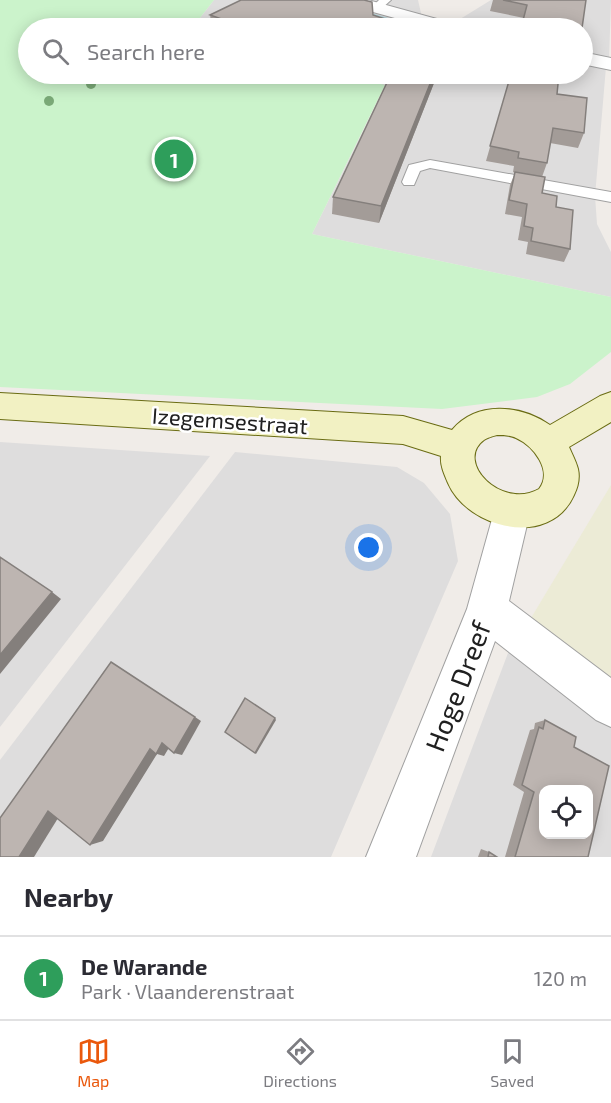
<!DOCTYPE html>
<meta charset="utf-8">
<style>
:root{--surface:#fff;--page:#f2f2f3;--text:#2b2b33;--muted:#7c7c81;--line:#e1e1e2;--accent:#ea580c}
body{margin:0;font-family:"Exo 2",sans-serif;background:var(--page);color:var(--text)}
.controls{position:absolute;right:18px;bottom:18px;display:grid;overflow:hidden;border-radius:12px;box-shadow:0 3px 15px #0003}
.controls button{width:54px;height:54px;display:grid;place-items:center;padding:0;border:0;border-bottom:2px solid var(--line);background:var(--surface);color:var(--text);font:30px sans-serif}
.you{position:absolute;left:369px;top:548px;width:21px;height:21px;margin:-15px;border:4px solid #fff;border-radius:50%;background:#1a73e8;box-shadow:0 0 0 9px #1a73e833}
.badge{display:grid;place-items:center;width:39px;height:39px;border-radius:50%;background:var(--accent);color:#fff;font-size:20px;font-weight:700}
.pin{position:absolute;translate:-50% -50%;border:3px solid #fff;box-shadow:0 2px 6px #0006}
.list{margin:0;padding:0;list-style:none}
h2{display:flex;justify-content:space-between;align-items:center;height:78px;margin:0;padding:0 24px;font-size:26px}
h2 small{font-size:20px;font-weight:400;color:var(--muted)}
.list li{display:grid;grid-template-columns:39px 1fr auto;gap:18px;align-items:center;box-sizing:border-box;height:84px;padding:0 24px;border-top:2px solid var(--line)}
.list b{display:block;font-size:22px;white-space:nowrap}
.list p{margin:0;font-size:20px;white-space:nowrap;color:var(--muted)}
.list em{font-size:20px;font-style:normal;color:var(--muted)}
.icon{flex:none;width:33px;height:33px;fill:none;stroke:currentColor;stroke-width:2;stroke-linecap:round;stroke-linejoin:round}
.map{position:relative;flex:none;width:611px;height:857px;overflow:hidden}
.search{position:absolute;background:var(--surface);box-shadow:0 3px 15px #0003;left:18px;right:18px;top:18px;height:66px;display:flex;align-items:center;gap:15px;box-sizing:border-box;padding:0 21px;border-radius:33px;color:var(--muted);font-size:22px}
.sheet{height:162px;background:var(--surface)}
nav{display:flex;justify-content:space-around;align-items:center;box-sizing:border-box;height:84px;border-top:2px solid var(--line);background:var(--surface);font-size:16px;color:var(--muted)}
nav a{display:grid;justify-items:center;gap:3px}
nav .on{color:var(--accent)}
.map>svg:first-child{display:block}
.residential{fill:#dedddd;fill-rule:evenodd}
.farmland{fill:#ecebd6}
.park{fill:#cbf3cb}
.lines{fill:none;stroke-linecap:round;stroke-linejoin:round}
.stream{fill:#aed2d8;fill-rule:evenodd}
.lane-casing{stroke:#a1a1a1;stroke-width:2}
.street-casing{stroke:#a1a1a1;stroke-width:2}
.secondary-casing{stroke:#6a6c13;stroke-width:2}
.lane{fill:#fff;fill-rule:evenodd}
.street{fill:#fff;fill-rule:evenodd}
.secondary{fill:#f2f1c3;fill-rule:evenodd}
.tree{fill:#7aa977}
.wall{fill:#a39c98}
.shaded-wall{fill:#847f7c}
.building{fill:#bdb5b1;stroke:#847f7c;stroke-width:1.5;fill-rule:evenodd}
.labels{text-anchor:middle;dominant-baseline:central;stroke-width:5;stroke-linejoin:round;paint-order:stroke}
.street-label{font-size:22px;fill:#202020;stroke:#fff}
.near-street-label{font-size:27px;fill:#202020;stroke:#fff}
</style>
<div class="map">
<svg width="611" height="857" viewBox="0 0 611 857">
<rect width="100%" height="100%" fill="#f0ece8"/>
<g class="residential">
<path d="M 214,0 L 418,0 L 423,22 L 444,28 L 192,28 Z"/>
<path d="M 491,0 L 611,0 L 609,60 L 583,55 L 582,28 L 464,28 L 452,24 Z"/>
<path d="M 583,62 L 606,67 L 595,196 L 597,224 L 611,252 L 611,297 L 312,234 L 385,86 L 339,74 L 582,74 Z"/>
<path d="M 0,442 L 210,456 L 0,727 Z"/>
<path d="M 235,452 L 397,467 L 424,483 L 450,514 L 458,561 L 331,857 L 0,857 L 0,760 Z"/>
<path d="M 511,645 L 611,723 L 611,857 L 431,857 ZM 544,790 L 588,790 L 588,834 L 544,834 Z"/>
</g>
<path class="farmland" d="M 611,485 L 611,695 L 525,628 Z"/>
<path class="park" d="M 0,0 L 214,0 L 192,28 L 28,28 L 28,74 L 339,74 L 385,85 L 312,234 L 611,297 L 611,352 L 570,384 L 537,397 L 442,409 L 0,387 Z"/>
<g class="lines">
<path class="stream" d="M 360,11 L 364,11 L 423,28 L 416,28 L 360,13 Z"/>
<g class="lane-casing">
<g id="lane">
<path d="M 379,0 L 391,0 L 381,9 L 373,9 L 372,7 Z"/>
<path d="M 430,160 L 611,192 L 611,202 L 430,168 L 420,171 L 414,185 L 404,185 L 402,182 L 409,165 Z"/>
</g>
</g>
<g class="street-casing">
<g id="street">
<path d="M 342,0 L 368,0 L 455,24 L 458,28 L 431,28 L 344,4 Z"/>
<path d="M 582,52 L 611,58 L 611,70 L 582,64 Z"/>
<path d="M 512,495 L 525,500 L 530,512 L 509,601 L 611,678 L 611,727 L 596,720 L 495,641 L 416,857 L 366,857 L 467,609 L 494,512 L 499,500 Z"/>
</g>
</g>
<g class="secondary-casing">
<path id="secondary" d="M 611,392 L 611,422 L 569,447 C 572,454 576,461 578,469 C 580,478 578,487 574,495 C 550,549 468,529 448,483 C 444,474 440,465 441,456 L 403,444 L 0,419 L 0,393 L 403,416 L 452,430 C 476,401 520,404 550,425 L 600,396 ZM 497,435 C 503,435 510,435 516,438 C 534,446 553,471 539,489 C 502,510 454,462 484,440 C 487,438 493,436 497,435 Z"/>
</g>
<use href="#lane" class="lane"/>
<use href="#street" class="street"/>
<use href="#secondary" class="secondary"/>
</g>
<g class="tree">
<circle cx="91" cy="84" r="5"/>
<circle cx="49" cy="101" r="5"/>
</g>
<g class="wall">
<path d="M 493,0 L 586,0 L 582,28 L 521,28 L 524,18 L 490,11 Z"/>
<path d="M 210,15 L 373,15 L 403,25 L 402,28 L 216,28 L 212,27 Z"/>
<path d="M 434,74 L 437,74 L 436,78 L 379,223 L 332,214 L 333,197 Z"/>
<path d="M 508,74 L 559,74 L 557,94 L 584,133 L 578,148 L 550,143 L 547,163 L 542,177 L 542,193 L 556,207 L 570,249 L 564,262 L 526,254 L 528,242 L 518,240 L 522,217 L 505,214 L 510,185 L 515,173 L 513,172 L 514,166 L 486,161 L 511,74 Z"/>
<path d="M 545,720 L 574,747 L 588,857 L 505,857 L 524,792 L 513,785 L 530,730 L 534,729 L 535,723 Z"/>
<path d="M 481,849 L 489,852 L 497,857 L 478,857 Z"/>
</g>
<g class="shaded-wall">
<path d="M 434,74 L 437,74 L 436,78 L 379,223 L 381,206 Z"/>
<path d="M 52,592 L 61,599 L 0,674 L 0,655 Z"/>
<path d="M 195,717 L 201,721 L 182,755 L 174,753 Z"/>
<path d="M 275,718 L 276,720 L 256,754 L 255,753 Z"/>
<path d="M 162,743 L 170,746 L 164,756 L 157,754 L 103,841 L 90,845 L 150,749 Z"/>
<path d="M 63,810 L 34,857 L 19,857 L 48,811 Z"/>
</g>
<g class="building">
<path d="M 241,0 L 364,0 L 372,2 L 373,15 L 403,25 L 397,28 L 267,28 L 259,25 L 253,28 L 247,28 L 210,15 Z"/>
<path d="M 503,0 L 586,0 L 582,28 L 571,26 L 571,28 L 521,28 L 527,5 Z"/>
<path d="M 391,74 L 434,74 L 381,206 L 333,197 Z"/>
<path d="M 511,74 L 559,74 L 557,94 L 587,98 L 584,133 L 553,128 L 547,163 L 518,158 L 519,152 L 490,146 Z"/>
<path d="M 515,172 L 545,177 L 542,193 L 557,196 L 556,207 L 573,210 L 570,249 L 531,241 L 533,228 L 524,226 L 527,204 L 509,200 Z"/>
<path d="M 0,557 L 52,592 L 0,655 Z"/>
<path d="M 111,662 L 195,717 L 174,753 L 162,743 L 156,754 L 150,749 L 90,845 L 48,811 L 19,857 L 0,857 L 0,818 Z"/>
<path d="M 245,698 L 275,718 L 255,753 L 225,732 Z"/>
<path d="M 545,720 L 576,737 L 574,747 L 609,766 L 588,857 L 515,857 L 534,792 L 522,785 L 539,727 L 543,729 ZM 543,789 L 588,789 L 588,834 L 543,834 Z"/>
<path d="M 489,852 L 497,857 L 488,857 Z"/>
</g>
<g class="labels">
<g class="street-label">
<text transform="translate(230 420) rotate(4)">Izegemsestraat</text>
</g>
<g class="near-street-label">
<text transform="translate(457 686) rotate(-69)">Hoge Dreef</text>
</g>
</g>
</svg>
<div class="controls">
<button><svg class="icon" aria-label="locate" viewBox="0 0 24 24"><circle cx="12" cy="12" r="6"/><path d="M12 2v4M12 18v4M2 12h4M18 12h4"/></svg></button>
</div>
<div class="you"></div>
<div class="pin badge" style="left:174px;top:159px;background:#2e9e5b">1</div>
<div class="search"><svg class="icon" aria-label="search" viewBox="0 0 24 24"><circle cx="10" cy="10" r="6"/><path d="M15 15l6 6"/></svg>Search here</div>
</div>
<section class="sheet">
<h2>Nearby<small></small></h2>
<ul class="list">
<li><span class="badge" style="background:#2e9e5b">1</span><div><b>De Warande</b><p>Park · Vlaanderenstraat</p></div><em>120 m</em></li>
</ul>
</section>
<nav>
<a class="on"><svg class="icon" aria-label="map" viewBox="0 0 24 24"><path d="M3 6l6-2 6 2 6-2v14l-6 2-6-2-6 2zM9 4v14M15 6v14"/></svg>Map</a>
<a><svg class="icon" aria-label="directions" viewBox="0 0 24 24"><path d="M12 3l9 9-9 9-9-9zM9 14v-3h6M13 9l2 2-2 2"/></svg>Directions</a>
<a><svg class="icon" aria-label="saved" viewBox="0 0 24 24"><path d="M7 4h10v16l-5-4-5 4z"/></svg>Saved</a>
</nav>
